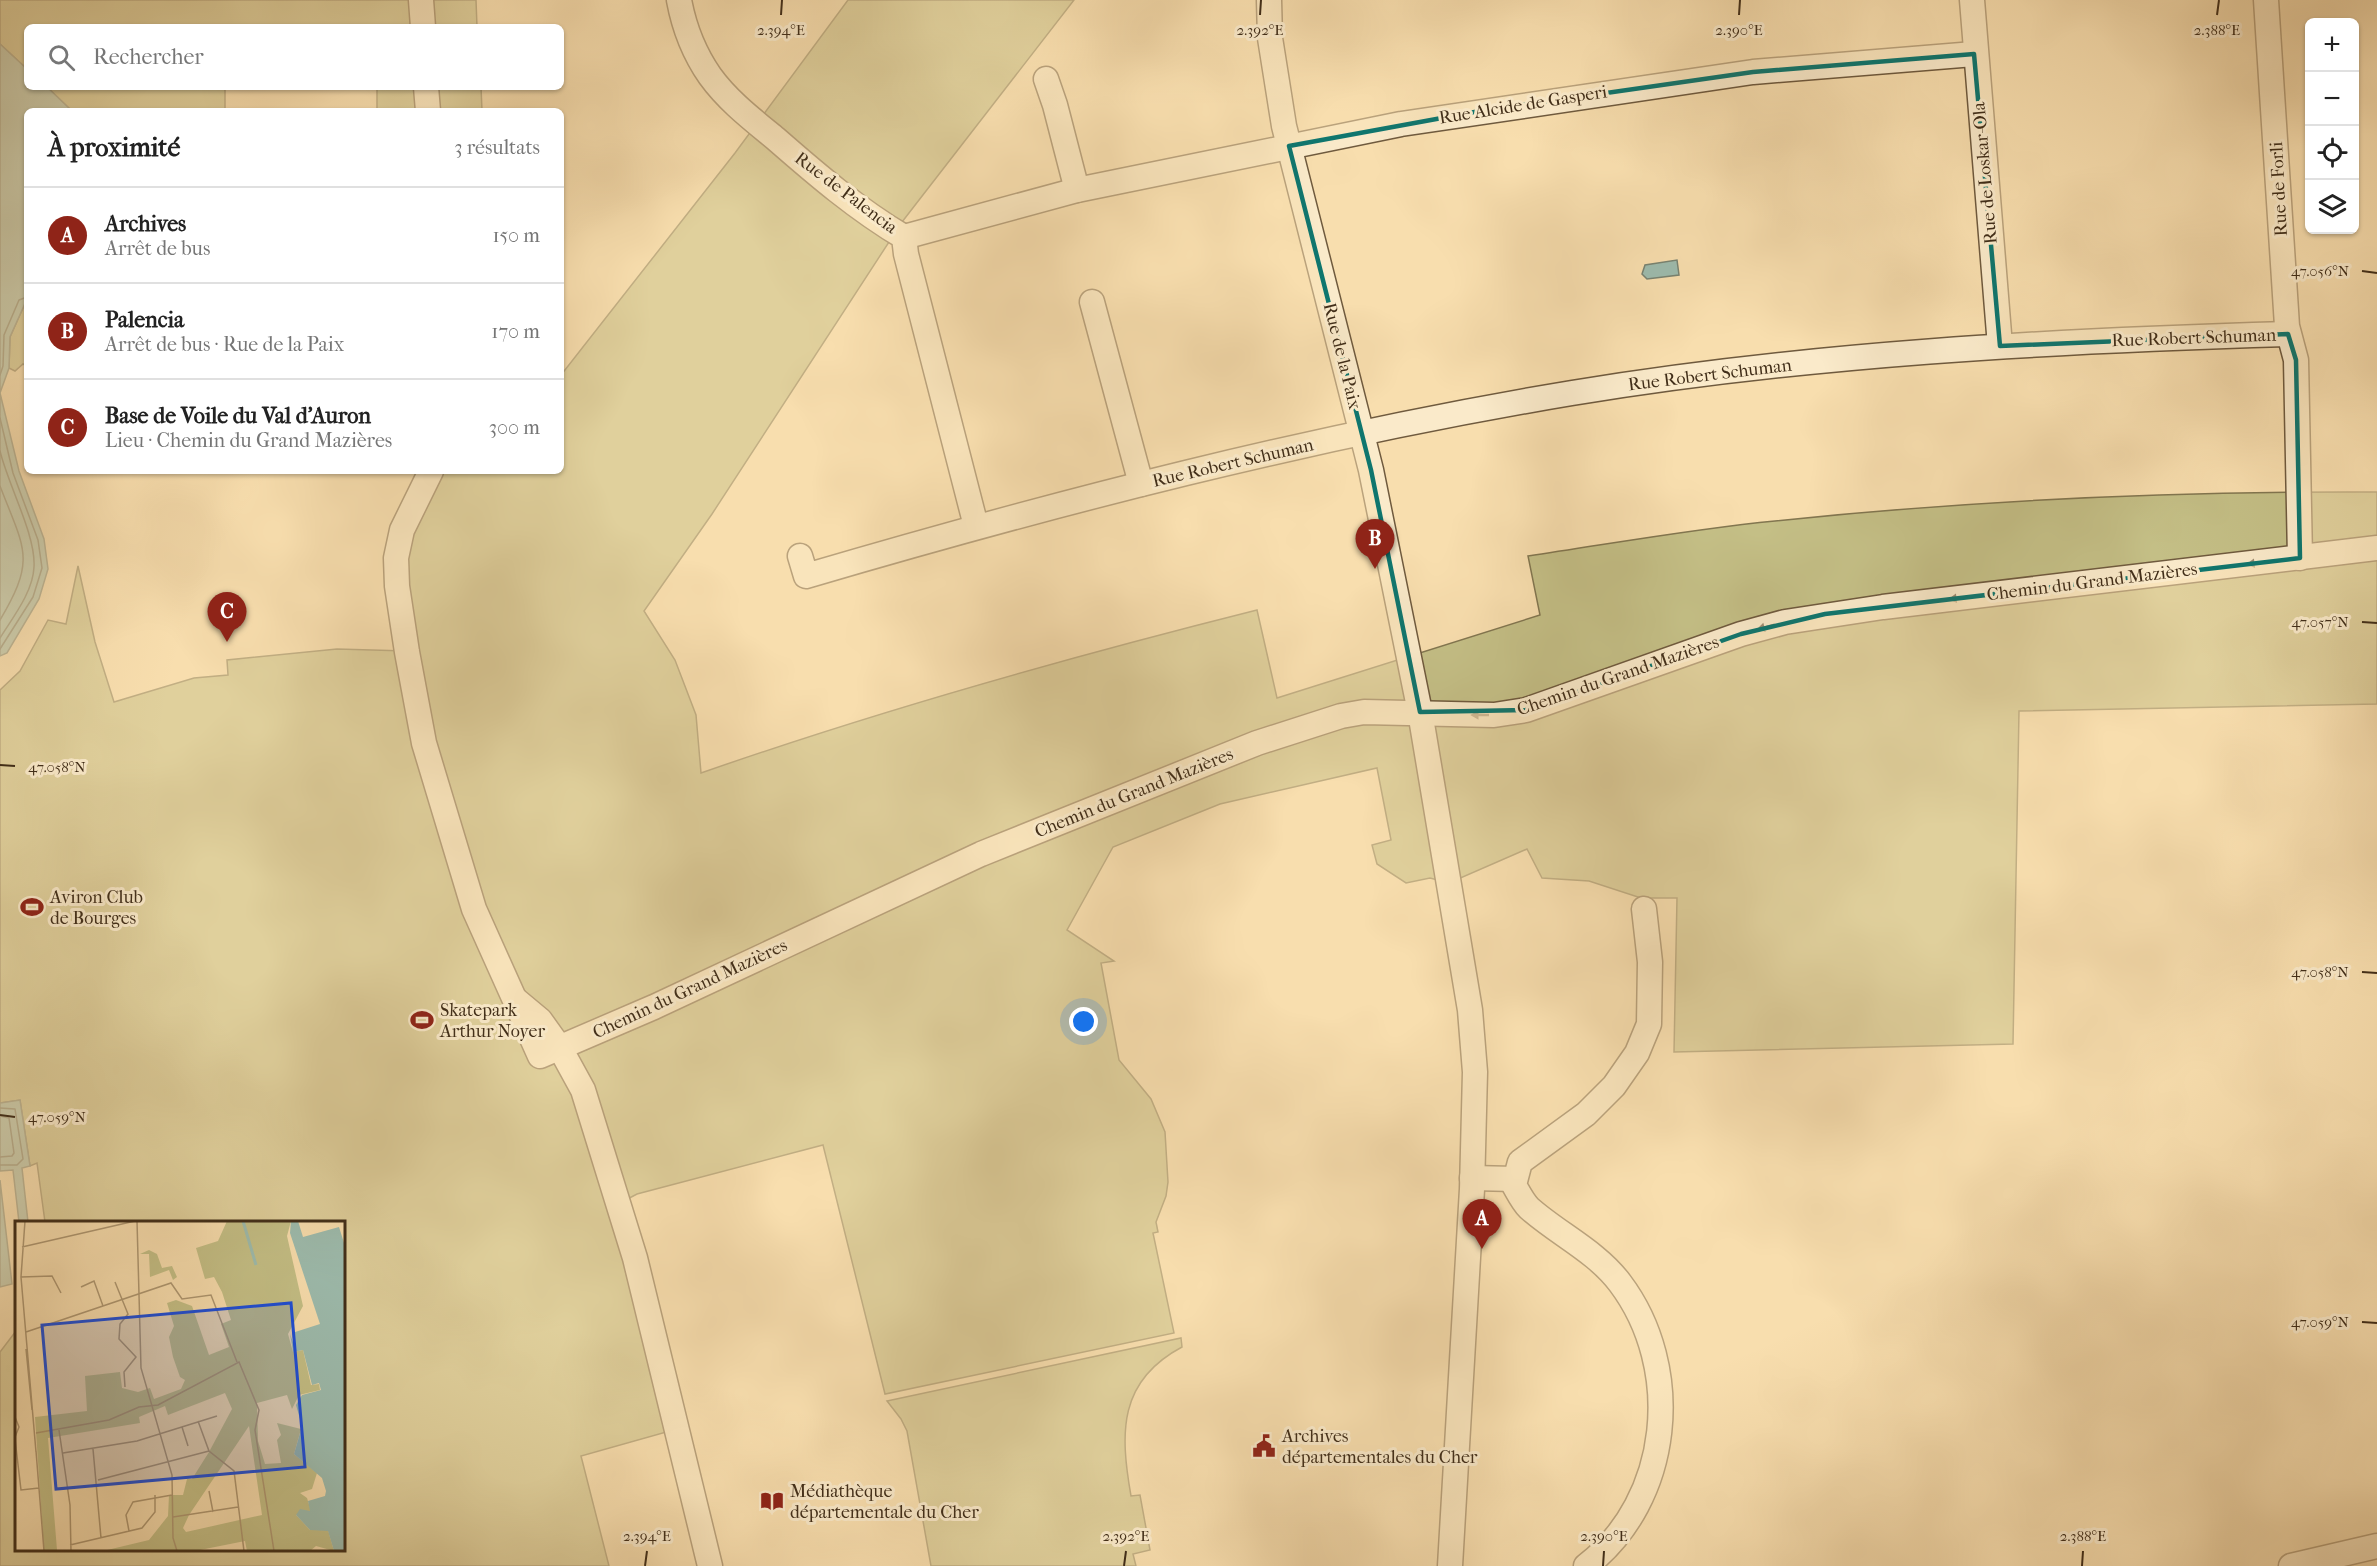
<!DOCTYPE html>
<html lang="fr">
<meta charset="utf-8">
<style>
:root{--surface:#fff;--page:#f6f6f6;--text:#222;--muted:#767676;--line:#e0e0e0;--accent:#8f2418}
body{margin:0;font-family:"IM FELL French Canon",serif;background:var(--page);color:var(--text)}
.controls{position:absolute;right:18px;top:18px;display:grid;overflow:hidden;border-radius:9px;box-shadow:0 2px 4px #0004}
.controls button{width:54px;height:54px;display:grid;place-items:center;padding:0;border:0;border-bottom:2px solid var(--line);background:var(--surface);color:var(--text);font:30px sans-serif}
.you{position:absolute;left:1084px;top:1022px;width:21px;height:21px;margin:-15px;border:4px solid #fff;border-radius:50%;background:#1a73e8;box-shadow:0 0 0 9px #1a73e833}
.badge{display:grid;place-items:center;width:39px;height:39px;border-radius:50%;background:var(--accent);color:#fff;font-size:20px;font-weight:700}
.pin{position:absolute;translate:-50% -50px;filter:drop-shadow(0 2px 3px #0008)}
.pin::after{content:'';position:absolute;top:32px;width:21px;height:18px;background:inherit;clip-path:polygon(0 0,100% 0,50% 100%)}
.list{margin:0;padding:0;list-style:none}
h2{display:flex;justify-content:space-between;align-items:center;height:78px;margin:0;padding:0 24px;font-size:26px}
h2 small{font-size:20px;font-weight:400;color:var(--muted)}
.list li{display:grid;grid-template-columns:39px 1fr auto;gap:18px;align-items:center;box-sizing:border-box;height:96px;padding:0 24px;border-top:2px solid var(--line)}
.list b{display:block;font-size:22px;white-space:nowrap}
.list p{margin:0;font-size:20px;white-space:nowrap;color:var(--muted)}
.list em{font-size:20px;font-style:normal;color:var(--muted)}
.icon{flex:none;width:33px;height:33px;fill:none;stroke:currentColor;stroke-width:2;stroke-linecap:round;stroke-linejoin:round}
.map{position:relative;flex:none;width:2377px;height:1566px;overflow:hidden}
.search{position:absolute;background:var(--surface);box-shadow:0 2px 4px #0004;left:24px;top:24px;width:540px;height:66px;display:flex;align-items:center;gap:15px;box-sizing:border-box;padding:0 21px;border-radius:9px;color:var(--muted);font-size:22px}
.panel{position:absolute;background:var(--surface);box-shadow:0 2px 4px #0004;left:24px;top:108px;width:540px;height:366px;border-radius:9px}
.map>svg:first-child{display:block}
.green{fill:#c4bf86;stroke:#827650;stroke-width:1.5}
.water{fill:#9dbcae;stroke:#788372;stroke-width:1.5}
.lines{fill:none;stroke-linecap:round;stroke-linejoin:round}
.shore{stroke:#6f7564;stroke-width:1.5}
.minor-casing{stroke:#6f5a3e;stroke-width:27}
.minor{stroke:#faeaca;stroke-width:24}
.oneway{fill:#9e8c72}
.marked{fill:none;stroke:#0f766e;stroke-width:4.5;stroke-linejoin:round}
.ticks{fill:none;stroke:#412e19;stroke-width:2}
.labels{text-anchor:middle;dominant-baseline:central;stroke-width:6;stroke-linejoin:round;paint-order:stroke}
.street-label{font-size:18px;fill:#412e19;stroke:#faeaca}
.poi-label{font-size:18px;fill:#412e19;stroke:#faeaca;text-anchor:start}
.inset-river{fill:none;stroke:#9dbcae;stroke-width:3}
.inset-road{fill:none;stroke:#af9872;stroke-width:1.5}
.view{fill:#1d4ed8;fill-opacity:0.15;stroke:#1d4ed8;stroke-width:3}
.inset-edge{fill:none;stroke:#412e19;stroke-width:3}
.ticks-label{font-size:15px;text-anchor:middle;fill:#412e19;stroke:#faeaca;stroke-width:6;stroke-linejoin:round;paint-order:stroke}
</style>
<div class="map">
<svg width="2377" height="1566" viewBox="0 0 2377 1566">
<rect width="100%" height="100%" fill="#f8deae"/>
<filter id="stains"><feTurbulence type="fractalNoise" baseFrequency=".00333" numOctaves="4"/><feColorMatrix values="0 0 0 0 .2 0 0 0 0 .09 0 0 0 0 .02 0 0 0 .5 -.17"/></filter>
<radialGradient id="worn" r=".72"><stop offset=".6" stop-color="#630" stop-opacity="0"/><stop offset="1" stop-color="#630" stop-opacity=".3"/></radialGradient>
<g class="green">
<path d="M 0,0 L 476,0 L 477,27 L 27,27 L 27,69 L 0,44 Z"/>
<path d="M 848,0 L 1074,0 L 902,222 L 712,514 L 644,611 L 675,660 L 696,715 L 701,773 C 884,709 1070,657 1257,610 L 1277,698 L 1540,615 L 1528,556 C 1610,544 1692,529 1775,521 C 1975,500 2176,491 2377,492 L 2377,704 L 2019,711 L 2013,1044 L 1674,1052 L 1677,898 L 1641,898 L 1589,881 L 1542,878 L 1527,849 L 1449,883 L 1430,878 L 1406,883 L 1377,864 L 1372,845 L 1391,840 L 1377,768 L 1220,804 L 1113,847 L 1067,930 L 1114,961 L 1101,963 L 1119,1060 L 1151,1099 L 1165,1132 L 1168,1182 L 1166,1196 L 1156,1222 L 1158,1232 L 1153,1233 L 1174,1333 L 885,1394 L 823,1145 L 637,1194 L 620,1203 L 677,1429 L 581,1456 L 609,1566 L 0,1566 L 0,1352 L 16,1331 L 16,1550 L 344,1550 L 344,1222 L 45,1222 L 37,1163 L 30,1166 L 20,1100 L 0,1103 L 0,690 L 20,671 L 48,620 L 66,624 L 78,566 L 95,642 L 114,702 L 194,678 L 228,675 L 227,660 L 337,649 L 406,651 L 397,586 L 422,471 L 561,471 L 561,375 L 735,153 Z"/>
<path d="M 47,87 L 225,87 L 225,111 L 72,111 Z"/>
<path d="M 377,87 L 481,87 L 482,111 L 377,111 Z"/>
<path d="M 27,299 L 27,366 L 23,364 L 15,371 L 9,368 L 10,337 Z"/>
<path d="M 1181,1338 L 1182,1347 C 1118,1381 1120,1433 1131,1496 L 1140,1495 L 1150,1550 L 1133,1554 L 1136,1566 L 931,1566 L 907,1431 L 901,1419 L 887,1401 Z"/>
</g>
<g class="water">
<path d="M 0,44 L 27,69 L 27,87 L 47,87 L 72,111 L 27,111 L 27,299 L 10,337 L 9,368 L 0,393 L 19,471 L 44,539 L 48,569 L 39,599 L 7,653 L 0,656 Z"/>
<path d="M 1677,260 L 1679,275 L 1647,279 L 1642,274 L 1645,265 Z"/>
<path d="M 20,1100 L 30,1166 L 22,1168 L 28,1222 L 19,1222 L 13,1170 L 0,1171 L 0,1103 Z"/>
<path d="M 0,1180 L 12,1284 L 0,1287 Z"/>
</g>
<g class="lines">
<g class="shore">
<path d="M 0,375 L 3,366 L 4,335 L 19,300 L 27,297"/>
<path d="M 0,418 L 13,473 L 38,540 L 42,568 L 33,597 L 0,649"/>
<path d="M 0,451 C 8,485 36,535 34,567 C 33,592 13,617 0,638"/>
<path d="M 0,486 C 24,549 37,558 0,620"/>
<path d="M 0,1108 L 15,1109 L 23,1159 L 17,1165 L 0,1165"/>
<path d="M 0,1116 L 9,1118 L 14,1153 L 12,1156 L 0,1157"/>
</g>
<g class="minor-casing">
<g id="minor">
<path d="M 421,0 L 423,27"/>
<path d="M 679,0 C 684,27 694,53 710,76 C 728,101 753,120 776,139 C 816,174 858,210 904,237 L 906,254 L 976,526"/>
<path d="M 1269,0 L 1270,38 L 1284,126 L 1371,470 L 1420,712 L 1470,1010 L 1475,1072 L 1472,1189 L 1450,1566"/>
<path d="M 1972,0 L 2000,346"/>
<path d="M 2266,0 L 2287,326 L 2296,360 L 2300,558"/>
<path d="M 1046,79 L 1055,105 L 1077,190"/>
<path d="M 426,87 L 428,111"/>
<path d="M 904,237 L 1077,190 L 1401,124 L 1753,72 L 1974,54"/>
<path d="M 1092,302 L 1141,484"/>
<path d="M 431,471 L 402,530 L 396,558 L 397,586 L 407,652 L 424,743 L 474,909 L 540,1056 L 654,1007 L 981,854 L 1257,743 L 1341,716 L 1364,712 L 1494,715 L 1526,710 L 1741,634 L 1785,622 L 1883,607 L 2377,548"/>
<path d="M 800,556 L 806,576 C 1058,502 1313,436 1572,393 C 1809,354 2049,341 2288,334"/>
<path d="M 516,1000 L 540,1020 L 560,1048 L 583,1090 L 635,1258 L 710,1566"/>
<path d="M 1472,1178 L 1515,1179"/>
<path d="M 1586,1566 C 1672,1500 1684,1368 1620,1283 C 1596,1251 1558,1234 1529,1208 C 1523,1202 1518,1192 1514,1185 L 1520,1162 L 1586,1114 L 1614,1086 L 1637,1053 L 1649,1024 L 1650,962 L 1644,909"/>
<path d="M 2291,1566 L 2377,1546"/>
</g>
</g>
<use href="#minor" class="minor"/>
</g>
<defs><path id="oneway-solid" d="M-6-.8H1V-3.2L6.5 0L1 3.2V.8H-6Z" transform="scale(1.5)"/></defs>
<g class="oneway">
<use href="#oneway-solid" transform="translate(2256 563) rotate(173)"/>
<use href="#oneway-solid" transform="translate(1958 598) rotate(173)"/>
<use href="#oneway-solid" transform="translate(1766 627) rotate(165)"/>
<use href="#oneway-solid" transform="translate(1480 715) rotate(180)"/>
</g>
<path d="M0 0H2377V1566H0ZM 1974,54 L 2000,346 L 2288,334 L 2296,360 L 2300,558 L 1825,614 L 1741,634 L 1526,710 L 1420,712 L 1371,470 L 1289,146 L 1480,111 L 1753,72 Z" fill="#f8deae" fill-opacity=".55" fill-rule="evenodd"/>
<path class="marked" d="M 1974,54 L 2000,346 L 2288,334 L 2296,360 L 2300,558 L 1825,614 L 1741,634 L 1526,710 L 1420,712 L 1371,470 L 1289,146 L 1480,111 L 1753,72 Z"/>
<path class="ticks" d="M 781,15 L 782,0M 1260,15 L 1261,0M 1739,15 L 1740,0M 2217,15 L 2219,0M 2362,271 L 2377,273M 2362,622 L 2377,623M 0,765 L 15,766M 2362,972 L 2377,973M 0,1115 L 15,1117M 2362,1322 L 2377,1323M 645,1566 L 647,1551M 1124,1566 L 1126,1551M 1603,1566 L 1604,1551M 2082,1566 L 2083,1551"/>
<defs>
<g id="stadium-bare" transform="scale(1.8)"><path d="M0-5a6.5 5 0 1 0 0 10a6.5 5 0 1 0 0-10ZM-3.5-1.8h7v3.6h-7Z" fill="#8f2418" stroke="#faeaca" stroke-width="2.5" paint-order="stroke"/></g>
<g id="civic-bare" transform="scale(1.8)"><path d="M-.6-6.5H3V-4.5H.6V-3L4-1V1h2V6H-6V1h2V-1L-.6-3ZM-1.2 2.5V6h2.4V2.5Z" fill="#8f2418" stroke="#faeaca" stroke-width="2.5" paint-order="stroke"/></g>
<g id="library-bare" transform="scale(1.8)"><path d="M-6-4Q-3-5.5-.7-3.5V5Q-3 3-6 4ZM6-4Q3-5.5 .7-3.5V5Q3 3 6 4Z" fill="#8f2418" stroke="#faeaca" stroke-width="2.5" paint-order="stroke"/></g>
</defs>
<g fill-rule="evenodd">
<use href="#stadium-bare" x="32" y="907"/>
<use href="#stadium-bare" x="422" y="1020"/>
<use href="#civic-bare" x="1264" y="1446"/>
<use href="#library-bare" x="772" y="1501"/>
</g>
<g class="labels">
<g class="street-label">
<text transform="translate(1523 105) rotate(-9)">Rue Alcide de Gasperi</text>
<text transform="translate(1985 173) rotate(-95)">Rue de Loskar-Ola</text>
<text transform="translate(2279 189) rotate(-93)">Rue de Forli</text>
<text transform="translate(846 193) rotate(37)">Rue de Palencia</text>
<text transform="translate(2194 338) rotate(-2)">Rue Robert Schuman</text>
<text transform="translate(1342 356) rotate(76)">Rue de la Paix</text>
<text transform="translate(1710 375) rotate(-7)">Rue Robert Schuman</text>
<text transform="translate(1233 463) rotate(-13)">Rue Robert Schuman</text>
<text transform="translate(2092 582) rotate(-7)">Chemin du Grand Mazières</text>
<text transform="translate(1618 676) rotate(-19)">Chemin du Grand Mazières</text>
<text transform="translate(1134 793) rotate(-22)">Chemin du Grand Mazières</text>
<text transform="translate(690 989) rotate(-25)">Chemin du Grand Mazières</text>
</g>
<g class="poi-label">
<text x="50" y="897">Aviron Club<tspan x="50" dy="21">de Bourges</tspan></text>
<text x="440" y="1010">Skatepark<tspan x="440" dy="21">Arthur Noyer</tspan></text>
<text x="1282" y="1436">Archives<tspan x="1282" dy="21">départementales du Cher</tspan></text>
<text x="790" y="1491">Médiathèque<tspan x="790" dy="21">départementale du Cher</tspan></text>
</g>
</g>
<g transform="translate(15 1221)">
<rect width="330" height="330" fill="#f8deae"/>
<path d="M 212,0 L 276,0 L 272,15 L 288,85 L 273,113 L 278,131 L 288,129 L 296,164 L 304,163 L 305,169 L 284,174 L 277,188 L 272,174 L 242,182 L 243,220 L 250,243 L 266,242 L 262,219 L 266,214 L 262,202 L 286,208 L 279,233 L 302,252 L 297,268 L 285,272 L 292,277 L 296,290 L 281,294 L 295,309 L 313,309 L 319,330 L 301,325 L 295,330 L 232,330 L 230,320 L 180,330 L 88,330 L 134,319 L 153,295 L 154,274 L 168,274 L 172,258 L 177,258 L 194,231 L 217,188 L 210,172 L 153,194 L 150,185 L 124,196 L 125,202 L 33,217 L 42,329 L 29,330 L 20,196 L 72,190 L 70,155 L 105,151 L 107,167 L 123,171 L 135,167 L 139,178 L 166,168 L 170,159 L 165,156 L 158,136 L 154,116 L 159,105 L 152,82 L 161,79 L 177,85 L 194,134 L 214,126 L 206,103 L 216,99 L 207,71 L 199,56 L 190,58 L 181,27 L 203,20 ZM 234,205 L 247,294 L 171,311 L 168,307 L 174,294 ZM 134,29 L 142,33 L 147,47 L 157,45 L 162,56 L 158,59 L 154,49 L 135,56 L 134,33 L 125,33 Z" fill="#c4bf86" fill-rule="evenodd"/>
<path d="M 276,0 L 283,0 L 288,16 L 324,6 L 330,25 L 330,330 L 319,330 L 313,310 L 295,309 L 281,294 L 285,288 L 295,290 L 293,280 L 310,275 L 311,270 L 307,257 L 279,233 L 287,205 L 281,184 L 287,174 L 306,169 L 304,162 L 297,164 L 288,129 L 278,131 L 277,124 L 275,113 L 279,124 L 277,112 L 305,103 L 275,12 Z" fill="#9dbcae"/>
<path class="inset-river" d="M 228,0 L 241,44"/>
<path class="inset-road" d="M 10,0 L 6,56 L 21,231M 122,0 L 126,147 L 157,254 L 158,317 L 162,330M 7,26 L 120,0M 6,56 L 37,55 L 46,72M 100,61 L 113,93 L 105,103 L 104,118 L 121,136 L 109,151 L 110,166M 66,66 L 79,60 L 88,85M 11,111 L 156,62 L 167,78 L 196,74 L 222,141M 11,128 L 17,189M 0,196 L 4,206 L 0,216M 183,200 L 194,230 L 219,250 L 229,330M 167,206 L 173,225M 44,209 L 55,284 L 56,330M 21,212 L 94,199 L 124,186 L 143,184 L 224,141 L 244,189 L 240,209 L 259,330M 0,218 L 6,269 L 24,267M 78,228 L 86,317M 21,230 L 29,330M 48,232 L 122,220 L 202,195M 83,259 L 194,230M 194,270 L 198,291M 158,296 L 223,286M 114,310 L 111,294 L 118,281 L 157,274M 55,324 L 127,307 L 140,291 L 140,274"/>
<path class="view" d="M 276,82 L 290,246 L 41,268 L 27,104 Z"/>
<rect width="330" height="330" class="inset-edge"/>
</g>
<g class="ticks-label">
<text x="781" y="35">2.394°E</text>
<text x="1260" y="35">2.392°E</text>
<text x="1739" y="35">2.390°E</text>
<text x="2217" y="35">2.388°E</text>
<text x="2320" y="276">47.056°N</text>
<text x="2320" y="627">47.057°N</text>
<text x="57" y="772">47.058°N</text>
<text x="2320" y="977">47.058°N</text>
<text x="57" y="1122">47.059°N</text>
<text x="2320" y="1327">47.059°N</text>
<text x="647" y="1541">2.394°E</text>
<text x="1126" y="1541">2.392°E</text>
<text x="1604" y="1541">2.390°E</text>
<text x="2083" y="1541">2.388°E</text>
</g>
<rect width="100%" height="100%" filter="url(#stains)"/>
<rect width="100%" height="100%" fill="url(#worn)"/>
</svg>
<div class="controls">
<button>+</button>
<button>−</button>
<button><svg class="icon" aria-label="locate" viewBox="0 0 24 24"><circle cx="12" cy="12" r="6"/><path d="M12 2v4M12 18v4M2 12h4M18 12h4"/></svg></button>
<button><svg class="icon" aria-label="layers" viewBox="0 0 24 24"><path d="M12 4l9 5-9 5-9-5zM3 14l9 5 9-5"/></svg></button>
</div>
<div class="you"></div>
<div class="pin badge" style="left:1482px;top:1249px">A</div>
<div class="pin badge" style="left:1375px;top:569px">B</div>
<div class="pin badge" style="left:227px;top:642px">C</div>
<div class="search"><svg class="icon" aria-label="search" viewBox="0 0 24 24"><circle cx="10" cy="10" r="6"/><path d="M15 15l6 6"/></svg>Rechercher</div>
<section class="panel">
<h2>À proximité<small>3 résultats</small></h2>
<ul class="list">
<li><span class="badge">A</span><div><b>Archives</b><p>Arrêt de bus</p></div><em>150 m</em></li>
<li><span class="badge">B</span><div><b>Palencia</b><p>Arrêt de bus · Rue de la Paix</p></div><em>170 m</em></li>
<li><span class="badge">C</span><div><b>Base de Voile du Val d'Auron</b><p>Lieu · Chemin du Grand Mazières</p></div><em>300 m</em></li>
</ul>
</section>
</div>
